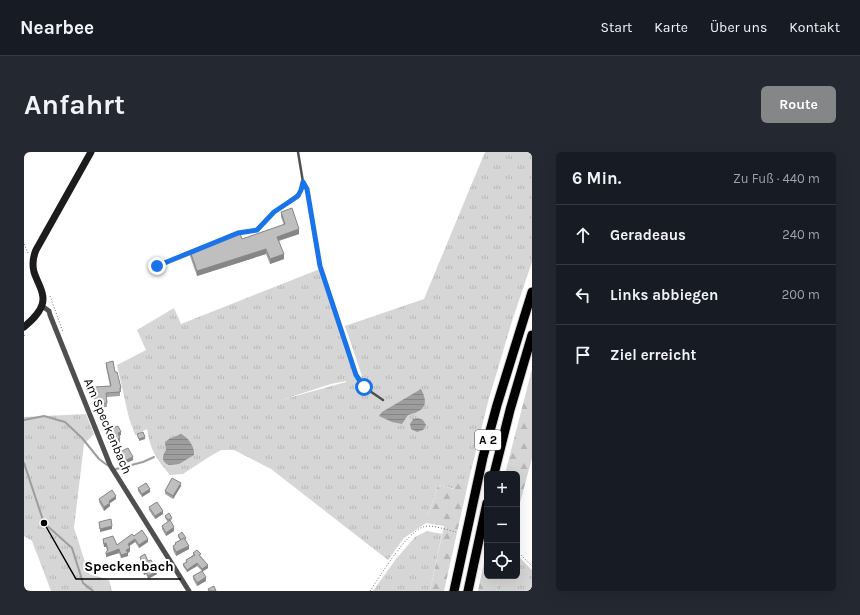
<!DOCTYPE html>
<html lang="de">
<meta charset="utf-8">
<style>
:root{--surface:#171b24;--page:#242831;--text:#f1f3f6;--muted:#9ea1a6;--line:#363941;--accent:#858687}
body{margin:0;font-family:Karla,sans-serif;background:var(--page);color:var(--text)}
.controls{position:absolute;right:12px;bottom:12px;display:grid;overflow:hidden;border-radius:6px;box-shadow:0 4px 16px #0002}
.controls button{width:36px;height:36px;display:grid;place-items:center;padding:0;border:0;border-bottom:1px solid var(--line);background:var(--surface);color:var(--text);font:20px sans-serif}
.stop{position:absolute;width:12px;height:12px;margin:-9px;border:3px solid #1a73e8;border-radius:50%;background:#fff}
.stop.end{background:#1a73e8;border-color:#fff;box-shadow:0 1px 4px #0008}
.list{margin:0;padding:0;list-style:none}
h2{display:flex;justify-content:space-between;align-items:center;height:52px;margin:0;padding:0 16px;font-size:17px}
h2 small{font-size:13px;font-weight:400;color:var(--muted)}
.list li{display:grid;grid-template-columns:26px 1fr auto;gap:12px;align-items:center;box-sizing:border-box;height:60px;padding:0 16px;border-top:1px solid var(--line)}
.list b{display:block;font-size:15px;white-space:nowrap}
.list em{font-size:13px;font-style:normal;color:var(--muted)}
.icon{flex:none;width:22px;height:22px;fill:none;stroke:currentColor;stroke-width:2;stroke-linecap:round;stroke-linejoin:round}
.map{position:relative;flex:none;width:508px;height:439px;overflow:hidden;border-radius:6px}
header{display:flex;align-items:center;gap:24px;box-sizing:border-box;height:56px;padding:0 20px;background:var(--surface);border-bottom:1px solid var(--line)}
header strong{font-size:19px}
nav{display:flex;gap:22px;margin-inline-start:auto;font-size:14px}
.intro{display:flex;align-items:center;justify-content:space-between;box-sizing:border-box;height:96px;padding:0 24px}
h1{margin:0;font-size:28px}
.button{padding:10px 18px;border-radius:6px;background:var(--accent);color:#fff;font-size:14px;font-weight:700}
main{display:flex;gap:24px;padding:0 24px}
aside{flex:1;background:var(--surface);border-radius:6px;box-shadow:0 4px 16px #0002}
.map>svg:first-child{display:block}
.grass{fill:url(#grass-tufts);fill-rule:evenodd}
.forest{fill:url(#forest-firs)}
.water{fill:url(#water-rules)}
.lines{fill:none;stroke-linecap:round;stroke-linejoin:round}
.stream{stroke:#9d9d9d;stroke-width:2}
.highway-casing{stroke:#dbdbdb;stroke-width:11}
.path{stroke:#717171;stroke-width:1;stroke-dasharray:1 2;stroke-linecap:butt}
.lane{stroke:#4f4f4f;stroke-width:2.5}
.street{stroke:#4f4f4f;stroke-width:5}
.secondary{stroke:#1c1c1c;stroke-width:7}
.highway{stroke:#000;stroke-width:9}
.wall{fill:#a4a4a4}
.shaded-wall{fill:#868686}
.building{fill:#bfbfbf;stroke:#868686}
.route{stroke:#1a73e8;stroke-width:5}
.labels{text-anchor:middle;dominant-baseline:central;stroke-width:4;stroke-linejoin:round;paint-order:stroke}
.shield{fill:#fff;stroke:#4c4c4c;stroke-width:1}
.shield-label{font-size:12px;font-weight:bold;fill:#000}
.street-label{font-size:13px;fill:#000;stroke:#fff}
.leader{fill:none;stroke:#000;stroke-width:1.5}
.callout-dot{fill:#000;stroke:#fff;stroke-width:1.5}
.callout-label{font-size:14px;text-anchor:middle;font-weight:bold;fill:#000;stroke:#fff;stroke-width:4;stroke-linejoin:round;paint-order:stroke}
</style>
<header>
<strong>Nearbee</strong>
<nav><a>Start</a><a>Karte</a><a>Über uns</a><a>Kontakt</a></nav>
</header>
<div class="intro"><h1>Anfahrt</h1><a class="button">Route</a></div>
<main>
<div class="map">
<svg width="508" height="439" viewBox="0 0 508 439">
<defs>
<pattern id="grass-tufts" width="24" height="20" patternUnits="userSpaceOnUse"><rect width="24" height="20" fill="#d6d6d6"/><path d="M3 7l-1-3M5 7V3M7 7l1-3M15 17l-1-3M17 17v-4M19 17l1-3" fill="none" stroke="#b6b6b6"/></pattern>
<pattern id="forest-firs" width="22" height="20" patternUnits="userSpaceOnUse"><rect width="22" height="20" fill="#d6d6d6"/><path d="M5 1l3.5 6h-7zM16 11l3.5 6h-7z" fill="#b6b6b6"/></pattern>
<pattern id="water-rules" width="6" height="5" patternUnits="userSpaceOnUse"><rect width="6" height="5" fill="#9d9d9d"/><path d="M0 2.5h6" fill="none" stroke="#858585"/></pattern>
</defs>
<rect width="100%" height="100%" fill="#fff"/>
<g class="grass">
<path d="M 461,0 L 508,0 L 508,110 L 489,166 L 464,250 L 445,327 L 438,327 L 431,337 L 414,333 L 402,371 L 380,386 L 364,408 L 247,317 L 210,298 L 197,298 L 185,305 L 159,322 L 146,323 C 132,306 127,300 123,277 L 111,283 L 105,266 L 93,213 L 122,198 L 113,178 L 150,156 L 157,172 L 296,117 L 331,227 L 338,224 L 321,174 L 400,147 ZM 322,229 L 322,230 L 257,248 L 307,232 Z"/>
<path d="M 62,262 L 70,282 L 60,292 L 50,376 L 65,422 L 85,428 L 88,439 L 27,439 L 8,389 L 0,384 L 0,265 Z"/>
<path d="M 403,379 L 418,382 L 406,439 L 349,439 L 372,407 L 391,385 Z"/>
<path d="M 493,403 L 508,418 L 508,439 L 472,439 L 476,424 L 493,424 Z"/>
</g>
<g class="forest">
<path d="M 508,217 L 508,306 L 493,362 L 493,322 L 481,322 Z"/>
<path d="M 438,327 L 445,327 L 420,439 L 406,439 L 420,374 L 402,371 L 414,333 L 430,337 Z"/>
<path d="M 463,396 L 463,424 L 476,424 L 472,439 L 454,439 Z"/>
</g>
<g class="water">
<path d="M 397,237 C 405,252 401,259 384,263 L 378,272 L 368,270 L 355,264 L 358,260 Z"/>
<path d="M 394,266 L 399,268 L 402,273 L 399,278 L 393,280 L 387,277 L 386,272 L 389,267 Z"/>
<path d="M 157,282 C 164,285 171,295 170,303 L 155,312 L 145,313 C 137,310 138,304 142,298 L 141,290 L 145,287 Z"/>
</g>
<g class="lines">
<g class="stream">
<path d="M 0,268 L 20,264 L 41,270 L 58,286 L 75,307 L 83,313"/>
<path d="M 0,311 L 20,371 L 48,396 L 59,431 L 69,439"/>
<path d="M 92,317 L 119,310 L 130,305"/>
</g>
<g class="highway-casing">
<g id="highway">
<path d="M 470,322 L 486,258 L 508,183"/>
<path d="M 430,439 L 459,305 L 473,253 L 508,140"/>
<path d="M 444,439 L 463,351"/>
</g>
</g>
<g class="path">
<path d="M 0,92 L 4,101"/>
<path d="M 26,144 L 39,180"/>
<path d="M 0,184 L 2,182"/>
<path d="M 493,399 L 508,414"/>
<path d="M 346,439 C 357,423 381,382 399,375 C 408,372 423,378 432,380"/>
</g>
<g class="lane">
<path d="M 274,0 L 279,30 L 283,37 L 296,114 L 332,223 L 340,235 L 359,248"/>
<path d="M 215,81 L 233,78 L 250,60 L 273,43 L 277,38 L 279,30"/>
<path d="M 133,114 L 169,99"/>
</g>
<path class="street" d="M 18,154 L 25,159 L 26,163 L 86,313 L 165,439"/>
<path class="secondary" d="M 0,175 C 7,169 15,162 18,153 C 22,142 13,130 10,120 C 8,112 9,105 12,98 L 67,0"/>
<use href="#highway" class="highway"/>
</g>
<g class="wall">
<path d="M 257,60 L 275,82 L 255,89 L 260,107 L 246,112 L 242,102 L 173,124 L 166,104 L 166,99 L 202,86 L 202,84 L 218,87 L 260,73 L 257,65 Z"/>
<path d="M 82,211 L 91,220 L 97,236 L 97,240 L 96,240 L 96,244 L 83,245 L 83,255 L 71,256 L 71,235 L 86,234 L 82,215 Z"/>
<path d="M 84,278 L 97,283 L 95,284 L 96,290 L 89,293 L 84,281 Z"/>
<path d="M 94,301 L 109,308 L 98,313 L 94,304 Z"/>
<path d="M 157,334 L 149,347 L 141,342 L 141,339 Z"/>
<path d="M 114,336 L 126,340 L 118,345 L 114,339 Z"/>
<path d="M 75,347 L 92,347 L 86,351 L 86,354 L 80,359 L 75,350 Z"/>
<path d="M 125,355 L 139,362 L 131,367 L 125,358 Z"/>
<path d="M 141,364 L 148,367 L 146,369 L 150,379 L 142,384 L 138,377 L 138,374 L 144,370 L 141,366 Z"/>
<path d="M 154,383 L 162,388 L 165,397 L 152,404 L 149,398 L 149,394 L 151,393 L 151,391 L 156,388 L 154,385 Z"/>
<path d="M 110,384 L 124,390 L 115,396 L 111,390 L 105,394 L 106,399 L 104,401 L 104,404 L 97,406 L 95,401 L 82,405 L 82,400 L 83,399 L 82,395 L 80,395 L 79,390 L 79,387 L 93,393 Z"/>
<path d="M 169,401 L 177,404 L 184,416 L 178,419 L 182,429 L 173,434 L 169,427 L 169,424 L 178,419 L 173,414 L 163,420 L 159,414 L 159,412 L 162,410 L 162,408 L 169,403 Z"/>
<path d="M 116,405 L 124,409 L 133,422 L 124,427 L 122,422 L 120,423 L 117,416 L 117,413 L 118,412 L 116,408 Z"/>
</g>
<g class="shaded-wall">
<path d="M 275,77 L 275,82 L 253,89 L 253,85 Z"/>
<path d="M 242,97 L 242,102 L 173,124 L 173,119 Z"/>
<path d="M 260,102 L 260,107 L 246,112 L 246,107 Z"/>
<path d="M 97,280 L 97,283 L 94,284 L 94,281 Z"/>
<path d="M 121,285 L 121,287 L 115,289 L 115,287 Z"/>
<path d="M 96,286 L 96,290 L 89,293 L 89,289 Z"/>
<path d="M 109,305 L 109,308 L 98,313 L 98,310 Z"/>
<path d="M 157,331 L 157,334 L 149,347 L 149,344 Z"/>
<path d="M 126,337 L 126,340 L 118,345 L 118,342 Z"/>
<path d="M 92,344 L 92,347 L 86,351 L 86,354 L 80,359 L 80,355 L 85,349 Z"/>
<path d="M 139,359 L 139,362 L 131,367 L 131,364 Z"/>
<path d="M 88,374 L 88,377 L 76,380 L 76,377 Z"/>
<path d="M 150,375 L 150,379 L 142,384 L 142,381 Z"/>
<path d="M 111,387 L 111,390 L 104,395 L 104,392 Z"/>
<path d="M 124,387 L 124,390 L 115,396 L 115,393 Z"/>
<path d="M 82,391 L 82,395 L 80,395 L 80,392 Z"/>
<path d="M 165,394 L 165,397 L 152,404 L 152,400 Z"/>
<path d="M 106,396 L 106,399 L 104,401 L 104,404 L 97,406 L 97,403 L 102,398 Z"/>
<path d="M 95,397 L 95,401 L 82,405 L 82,402 Z"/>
<path d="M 173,411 L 173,414 L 163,420 L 163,418 Z"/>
<path d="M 184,413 L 184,416 L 178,420 L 178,417 Z"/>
<path d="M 122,418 L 122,422 L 120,423 L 120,419 Z"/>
<path d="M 133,419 L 133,422 L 124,427 L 124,424 Z"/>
<path d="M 182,425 L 182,429 L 173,434 L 173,431 Z"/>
</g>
<g class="building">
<path d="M 268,56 L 275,77 L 253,85 L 260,102 L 246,107 L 242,97 L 173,119 L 166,99 L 202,86 L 202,84 L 215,79 L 218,87 L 261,72 L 257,60 Z"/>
<path d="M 89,209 L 91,220 L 93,220 L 97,236 L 96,236 L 96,240 L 82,241 L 83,251 L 71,252 L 71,235 L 87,234 L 82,211 Z"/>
<path d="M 94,274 L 97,280 L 94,281 L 96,286 L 89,289 L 84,278 Z"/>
<path d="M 119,280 L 121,285 L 115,287 L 113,282 Z"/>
<path d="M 104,296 L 109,305 L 98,310 L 94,301 Z"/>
<path d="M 148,326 L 157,331 L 149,344 L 141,339 Z"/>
<path d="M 122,331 L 126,337 L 118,342 L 114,336 Z"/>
<path d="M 88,338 L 92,344 L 85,349 L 86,351 L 80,355 L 75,347 Z"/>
<path d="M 133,350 L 139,359 L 131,364 L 125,355 Z"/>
<path d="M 145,361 L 148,366 L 144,368 L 141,364 Z"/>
<path d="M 87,367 L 88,374 L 76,377 L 75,370 Z"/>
<path d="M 146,368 L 150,375 L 142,381 L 138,374 Z"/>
<path d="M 118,378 L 124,387 L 115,393 L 111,387 L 104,392 L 106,396 L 102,398 L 104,401 L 97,403 L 95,397 L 82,402 L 82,400 L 84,398 L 82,391 L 80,392 L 79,387 L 89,384 L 93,393 L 108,382 L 110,384 Z"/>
<path d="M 158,380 L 162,386 L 161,387 L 160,386 L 157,388 L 154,383 Z"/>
<path d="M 160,386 L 165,394 L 152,400 L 149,394 L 152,392 L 151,391 Z"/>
<path d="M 173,398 L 177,402 L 175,403 L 184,413 L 178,417 L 173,411 L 163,418 L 159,412 L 163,410 L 162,408 L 171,403 L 169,401 Z"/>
<path d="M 121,402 L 124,409 L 127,408 L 133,419 L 124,424 L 122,418 L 120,419 L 117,413 L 119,412 L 116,405 Z"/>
<path d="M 178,419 L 182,425 L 173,431 L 169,424 Z"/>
<path d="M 190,434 L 192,439 L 185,439 L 184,437 Z"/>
</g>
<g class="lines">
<path class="route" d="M 133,114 L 214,81 L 233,78 L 250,60 L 274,44 L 277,38 L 279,30 L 283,37 L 296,114 L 332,223 L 340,235"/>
</g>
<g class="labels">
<rect class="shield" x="451" y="278" width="26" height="20" rx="3"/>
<g class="shield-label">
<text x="464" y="288">A 2</text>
</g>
<g class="street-label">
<text transform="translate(84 274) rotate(67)">Am Speckenbach</text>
</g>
</g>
<path class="leader" d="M20 371L52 427H157"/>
<circle class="callout-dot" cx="20" cy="371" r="4"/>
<g class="callout-label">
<text x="105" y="419">Speckenbach</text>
</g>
</svg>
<div class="controls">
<button>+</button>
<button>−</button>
<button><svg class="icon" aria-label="locate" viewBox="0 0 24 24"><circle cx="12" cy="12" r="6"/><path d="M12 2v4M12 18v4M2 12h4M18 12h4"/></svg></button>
</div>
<div class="stop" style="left:340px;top:235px"></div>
<div class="stop end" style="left:133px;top:114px"></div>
</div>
<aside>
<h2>6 Min.<small>Zu Fuß · 440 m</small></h2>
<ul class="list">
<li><svg class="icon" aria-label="ahead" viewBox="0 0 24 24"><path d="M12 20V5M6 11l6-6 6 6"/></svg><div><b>Geradeaus</b></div><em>240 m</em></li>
<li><svg class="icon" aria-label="left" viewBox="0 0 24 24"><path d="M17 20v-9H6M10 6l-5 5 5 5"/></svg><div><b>Links abbiegen</b></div><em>200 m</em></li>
<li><svg class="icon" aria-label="arrive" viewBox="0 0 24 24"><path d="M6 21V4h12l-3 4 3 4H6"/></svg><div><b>Ziel erreicht</b></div></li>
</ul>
</aside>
</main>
